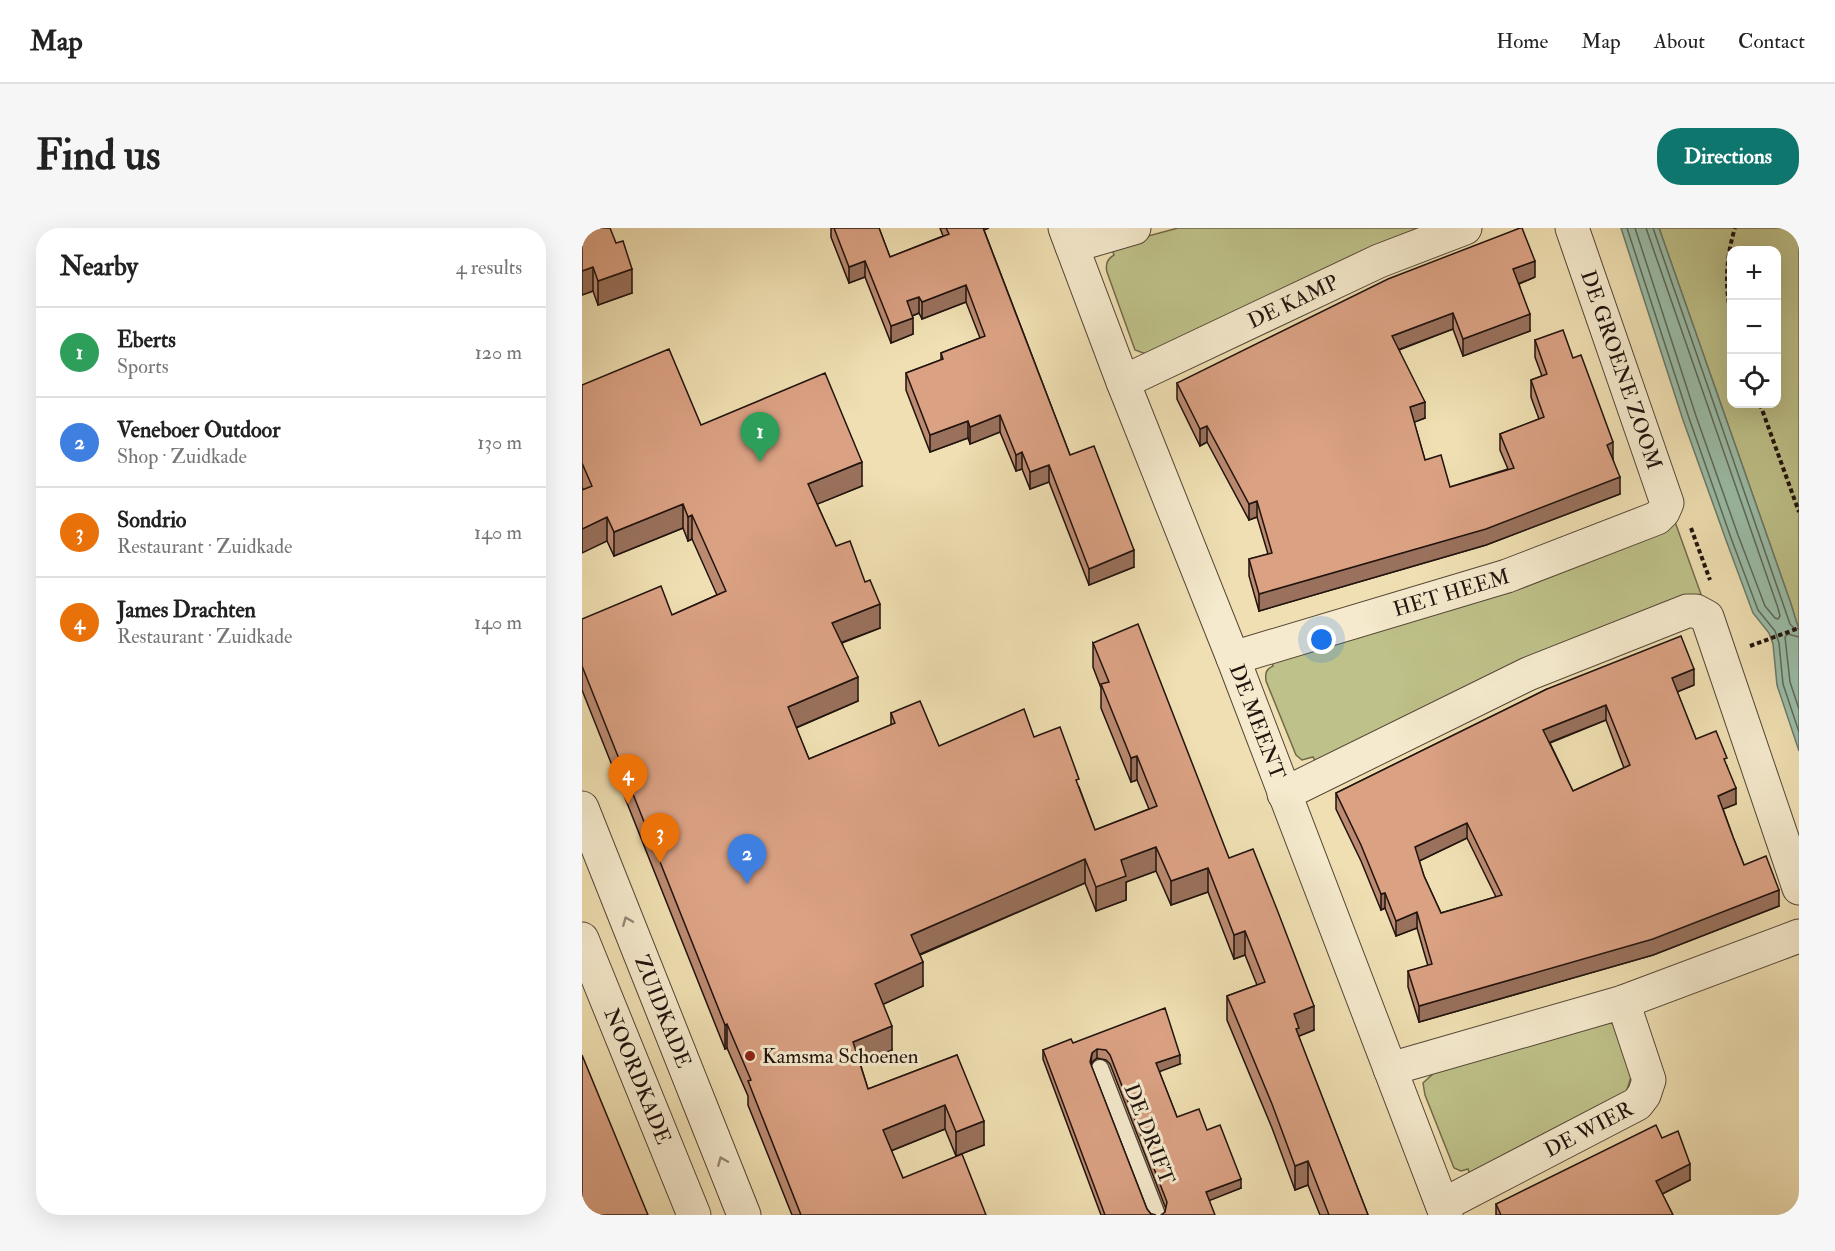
<!DOCTYPE html>
<meta charset="utf-8">
<style>
:root{--surface:#fff;--page:#f6f6f6;--text:#222;--muted:#767676;--line:#e0e0e0;--accent:#0f766e}
body{margin:0;font-family:"IM FELL Double Pica",serif;background:var(--page);color:var(--text)}
.controls{position:absolute;right:18px;top:18px;display:grid;overflow:hidden;border-radius:12px;box-shadow:0 6px 24px #0002}
.controls button{width:54px;height:54px;display:grid;place-items:center;padding:0;border:0;border-bottom:2px solid var(--line);background:var(--surface);color:var(--text);font:30px sans-serif}
.you{position:absolute;left:740px;top:412px;width:21px;height:21px;margin:-15px;border:4px solid #fff;border-radius:50%;background:#1a73e8;box-shadow:0 0 0 9px #1a73e833}
.badge{display:grid;place-items:center;width:39px;height:39px;border-radius:50%;background:var(--accent);color:#fff;font-size:20px;font-weight:700}
.pin{position:absolute;translate:-50% -50px;filter:drop-shadow(0 2px 3px #0008)}
.pin::after{content:'';position:absolute;top:32px;width:21px;height:18px;background:inherit;clip-path:polygon(0 0,100% 0,50% 100%)}
.list{margin:0;padding:0;list-style:none}
h2{display:flex;justify-content:space-between;align-items:center;height:78px;margin:0;padding:0 24px;font-size:26px}
h2 small{font-size:20px;font-weight:400;color:var(--muted)}
.list li{display:grid;grid-template-columns:39px 1fr auto;gap:18px;align-items:center;box-sizing:border-box;height:90px;padding:0 24px;border-top:2px solid var(--line)}
.list b{display:block;font-size:22px;white-space:nowrap}
.list p{margin:0;font-size:20px;white-space:nowrap;color:var(--muted)}
.list em{font-size:20px;font-style:normal;color:var(--muted)}
.icon{flex:none;width:33px;height:33px;fill:none;stroke:currentColor;stroke-width:2;stroke-linecap:round;stroke-linejoin:round}
.map{position:relative;flex:none;width:1217px;height:987px;overflow:hidden;border-radius:24px}
header{display:flex;align-items:center;gap:36px;box-sizing:border-box;height:84px;padding:0 30px;background:var(--surface);border-bottom:2px solid var(--line)}
header strong{font-size:28px}
nav{display:flex;gap:33px;margin-inline-start:auto;font-size:21px}
.intro{display:flex;align-items:center;justify-content:space-between;box-sizing:border-box;height:144px;padding:0 36px}
h1{margin:0;font-size:42px}
.button{padding:15px 27px;border-radius:24px;background:var(--accent);color:#fff;font-size:21px;font-weight:700}
main{display:flex;gap:36px;padding:0 36px}
aside{flex:1;background:var(--surface);border-radius:24px;box-shadow:0 6px 24px #0002}
.map>svg:first-child{display:block}
.green{fill:#bec189;stroke:#706a4c;stroke-width:1.5;fill-rule:evenodd}
.water{fill:#9abda8;stroke:#6a796a;stroke-width:1.5}
.lines{fill:none;stroke-linecap:round;stroke-linejoin:round}
.shore{stroke:#5e685b;stroke-width:1.5}
.lane-casing{stroke:#544637;stroke-width:19}
.street-casing{stroke:#544637;stroke-width:35}
.path{stroke:#21130e;stroke-width:4;stroke-dasharray:4.5 3;stroke-linecap:butt}
.lane{stroke:#f5eacd;stroke-width:16}
.street{stroke:#f5eacd;stroke-width:33}
.wall{fill:#bb8a71;stroke:#21130e;stroke-width:1.5;fill-rule:evenodd}
.shaded-wall{fill:#99715c;stroke:#21130e;stroke-width:1.5}
.building{fill:#daa183;stroke:#21130e;stroke-width:1.5;fill-rule:evenodd}
.oneway{stroke:#968977}
.poi-dot{fill:#8f2418;stroke:#f5eacd;stroke-width:2}
.labels{text-anchor:middle;dominant-baseline:central;stroke-width:6;stroke-linejoin:round;paint-order:stroke}
.street-label{font-size:21px;fill:#21130e;stroke:#f5eacd}
.poi-label{font-size:21px;fill:#21130e;stroke:#f5eacd;text-anchor:start}
</style>
<header>
<strong>Map</strong>
<nav><a>Home</a><a>Map</a><a>About</a><a>Contact</a></nav>
</header>
<div class="intro"><h1>Find us</h1><a class="button">Directions</a></div>
<main>
<aside>
<h2>Nearby<small>4 results</small></h2>
<ul class="list">
<li><span class="badge" style="background:#2e9e5b">1</span><div><b>Eberts</b><p>Sports</p></div><em>120 m</em></li>
<li><span class="badge" style="background:#3f7fe0">2</span><div><b>Veneboer Outdoor</b><p>Shop · Zuidkade</p></div><em>130 m</em></li>
<li><span class="badge" style="background:#e8710a">3</span><div><b>Sondrio</b><p>Restaurant · Zuidkade</p></div><em>140 m</em></li>
<li><span class="badge" style="background:#e8710a">4</span><div><b>James Drachten</b><p>Restaurant · Zuidkade</p></div><em>140 m</em></li>
</ul>
</aside>
<div class="map">
<svg width="1217" height="987" viewBox="0 0 1217 987">
<rect width="100%" height="100%" fill="#efdfb2"/>
<filter id="stains"><feTurbulence type="fractalNoise" baseFrequency=".00333" numOctaves="4"/><feColorMatrix values="0 0 0 0 .2 0 0 0 0 .09 0 0 0 0 .02 0 0 0 .5 -.17"/></filter>
<radialGradient id="worn" r=".72"><stop offset=".6" stop-color="#630" stop-opacity="0"/><stop offset="1" stop-color="#630" stop-opacity=".3"/></radialGradient>
<g class="green">
<path d="M 596,0 L 846,0 L 564,126 L 553,122 L 525,44 C 523,36 525,31 532,27 L 529,18 Z"/>
<path d="M 1077,0 L 1217,0 L 1217,402 L 1209,376 ZM 1150,22 L 1194,22 L 1194,176 L 1150,176 Z"/>
<path d="M 1092,291 L 1120,369 L 735,537 L 731,529 L 720,532 L 714,527 L 684,453 C 683,445 684,441 691,438 L 689,428 Z"/>
<path d="M 1023,792 L 1031,796 L 1036,803 L 1051,843 L 1041,874 L 889,949 L 886,941 L 879,943 L 872,940 L 843,867 L 841,855 L 852,845 Z"/>
</g>
<path class="water" d="M 1039,0 L 1077,0 L 1209,376 L 1217,402 L 1217,523 L 1195,457 L 1191,416 L 1187,405 L 1171,385 L 1144,312 L 1101,192 Z"/>
<g class="lines">
<g class="shore">
<path d="M 1045,0 L 1107,190 L 1149,310 L 1176,382 L 1193,403 L 1197,415 L 1201,456 L 1217,504"/>
<path d="M 1053,0 L 1114,188 L 1156,307 L 1183,378 L 1193,390 L 1196,391 L 1198,388 L 1196,380 L 1064,0"/>
<path d="M 1071,0 L 1208,396 L 1212,400 L 1217,401"/>
<path d="M 1217,409 L 1206,406 L 1203,409 L 1208,454 L 1217,481"/>
</g>
<g class="lane-casing">
<path id="lane" d="M 518,840 L 575,987"/>
</g>
<g class="street-casing">
<g id="street">
<path id="s1" d="M 483,0 L 541,154 L 651,430 L 864,987"/>
<path d="M 490,18 L 552,0"/>
<path id="s2" d="M 541,154 L 797,33 L 883,0"/>
<path id="s3" d="M 651,430 L 925,348 L 1075,290 L 1081,284 L 1085,275 L 990,0"/>
<path d="M 702,566 L 946,446 L 1105,383 L 1114,383 L 1125,389 L 1217,660"/>
<path id="s4" d="M 0,580 L 162,987"/>
<path id="s5" d="M 0,711 L 112,987"/>
<path d="M 808,841 L 1041,774 L 1217,708"/>
<path id="s6" d="M 861,977 L 1055,876 L 1062,867 L 1067,852 L 1041,774"/>
</g>
</g>
<g class="path">
<path d="M 1150,90 C 1142,60 1144,29 1153,0"/>
<path d="M 1178,176 L 1217,284"/>
<path d="M 1109,300 L 1128,352"/>
<path d="M 1168,418 L 1217,400"/>
</g>
<use href="#lane" class="lane"/>
<use href="#street" class="street"/>
</g>
<g class="wall">
<path d="M 0,0 L 50,65 L 16,77 L 11,63 L 0,67 Z"/>
<path d="M 249,0 L 297,0 L 308,29 L 361,8 L 358,0 L 407,0 L 402,2 L 488,227 L 552,339 L 507,357 L 467,254 L 448,261 L 440,241 L 434,243 L 418,204 L 388,216 L 386,210 L 348,224 L 324,162 L 324,145 L 359,132 L 359,125 L 398,110 L 384,74 L 340,91 L 337,85 L 330,88 L 331,106 L 309,115 L 283,49 L 267,55 L 249,9 Z"/>
<path d="M 953,49 L 937,56 L 948,103 L 881,128 L 871,101 L 817,122 L 843,190 L 832,194 L 843,232 L 868,259 L 926,241 L 918,222 L 918,206 L 957,191 L 949,169 L 949,152 L 960,148 L 953,129 L 953,112 L 991,130 L 1031,231 L 1038,266 L 904,317 L 677,383 L 667,348 L 667,331 L 686,326 L 675,289 L 667,292 L 625,214 L 618,218 L 595,171 L 595,155 Z"/>
<path d="M 0,157 L 119,197 L 280,258 L 235,276 L 254,318 L 298,400 L 260,415 L 276,473 L 214,500 L 227,531 L 309,497 L 309,485 L 357,518 L 452,509 L 497,559 L 513,602 L 567,581 L 555,552 L 549,554 L 519,480 L 519,460 L 511,439 L 511,415 L 647,630 L 732,802 L 717,808 L 717,810 L 786,987 L 738,987 L 726,957 L 713,962 L 690,900 L 645,792 L 645,768 L 675,757 L 663,727 L 652,731 L 626,664 L 589,677 L 574,643 L 544,654 L 544,672 L 514,683 L 503,655 L 338,727 L 341,758 L 301,776 L 310,822 L 278,835 L 286,861 L 375,827 L 402,917 L 374,928 L 363,901 L 309,923 L 321,950 L 404,987 L 210,987 L 166,877 L 166,868 L 145,820 L 143,821 L 0,462 L 0,391 L 90,387 L 135,367 L 110,311 L 106,313 L 101,300 L 32,328 L 0,259 Z"/>
<path d="M 1112,457 L 1095,464 L 1114,511 L 1145,538 L 1154,576 L 1141,581 L 1151,609 L 1162,637 L 1197,678 L 1071,727 L 837,794 L 826,759 L 826,743 L 846,738 L 835,700 L 814,708 L 803,680 L 799,682 L 779,633 L 754,581 L 754,565 L 965,461 ZM 1024,492 L 1042,540 L 991,563 L 968,515 ZM 885,610 L 914,669 L 859,685 L 842,648 L 837,633 Z"/>
<path d="M 491,815 L 598,836 L 577,843 L 595,889 L 625,902 L 659,960 L 627,972 L 583,984 L 584,981 L 528,836 L 524,832 L 515,830 L 510,834 L 509,837 L 565,981 L 569,986 L 574,987 L 519,987 L 461,831 L 461,822 Z"/>
<path d="M 1080,910 L 1108,952 L 1080,966 L 1091,987 L 914,987 L 914,976 Z"/>
</g>
<g class="shaded-wall">
<path d="M 283,33 L 283,49 L 267,55 L 267,39 Z"/>
<path d="M 953,33 L 953,49 L 931,58 L 931,41 Z"/>
<path d="M 11,39 L 11,63 L 0,67 L 0,43 Z"/>
<path d="M 50,41 L 50,65 L 16,77 L 16,53 Z"/>
<path d="M 384,57 L 384,74 L 340,91 L 340,74 Z"/>
<path d="M 337,69 L 337,85 L 325,90 L 325,73 Z"/>
<path d="M 871,85 L 871,101 L 810,124 L 810,108 Z"/>
<path d="M 948,86 L 948,103 L 881,128 L 881,111 Z"/>
<path d="M 331,90 L 331,106 L 309,115 L 309,98 Z"/>
<path d="M 843,174 L 843,190 L 828,196 L 828,179 Z"/>
<path d="M 418,187 L 418,204 L 388,216 L 388,199 Z"/>
<path d="M 386,193 L 386,210 L 348,224 L 348,207 Z"/>
<path d="M 625,198 L 625,214 L 618,218 L 618,201 Z"/>
<path d="M 1031,214 L 1031,231 L 1025,233 L 1025,217 Z"/>
<path d="M 440,224 L 440,241 L 434,243 L 434,227 Z"/>
<path d="M 280,234 L 280,258 L 226,280 L 226,256 Z"/>
<path d="M 467,237 L 467,254 L 448,261 L 448,244 Z"/>
<path d="M 1038,249 L 1038,266 L 904,317 L 677,383 L 677,366 Z"/>
<path d="M 675,273 L 675,289 L 667,292 L 667,276 Z"/>
<path d="M 101,276 L 101,300 L 32,328 L 32,304 Z"/>
<path d="M 110,287 L 110,311 L 106,313 L 106,289 Z"/>
<path d="M 25,289 L 25,313 L 0,325 L 0,301 Z"/>
<path d="M 552,322 L 552,339 L 507,357 L 507,341 Z"/>
<path d="M 298,376 L 298,400 L 250,418 L 250,395 Z"/>
<path d="M 1112,441 L 1112,457 L 1090,466 L 1090,450 Z"/>
<path d="M 276,449 L 276,473 L 206,503 L 206,479 Z"/>
<path d="M 1024,477 L 1024,492 L 961,517 L 961,502 Z"/>
<path d="M 555,528 L 555,552 L 549,554 L 549,530 Z"/>
<path d="M 1154,560 L 1154,576 L 1136,583 L 1136,568 Z"/>
<path d="M 885,595 L 885,610 L 833,635 L 833,619 Z"/>
<path d="M 574,619 L 574,643 L 544,654 L 544,672 L 514,683 L 514,659 L 539,632 Z"/>
<path d="M 503,631 L 503,655 L 329,730 L 329,707 Z"/>
<path d="M 626,640 L 626,664 L 589,677 L 589,653 Z"/>
<path d="M 1197,662 L 1197,678 L 1071,727 L 837,794 L 837,778 Z"/>
<path d="M 803,665 L 803,680 L 799,682 L 799,666 Z"/>
<path d="M 835,684 L 835,700 L 814,708 L 814,693 Z"/>
<path d="M 663,703 L 663,727 L 652,731 L 652,707 Z"/>
<path d="M 341,734 L 341,758 L 293,780 L 293,756 Z"/>
<path d="M 732,778 L 732,802 L 717,808 L 717,824 L 712,786 Z"/>
<path d="M 145,796 L 145,820 L 143,821 L 143,797 Z"/>
<path d="M 310,798 L 310,822 L 271,838 L 271,814 Z"/>
<path d="M 515,821 L 515,830 L 510,834 L 508,844 L 510,825 Z"/>
<path d="M 598,827 L 598,836 L 574,845 L 574,835 Z"/>
<path d="M 363,877 L 363,901 L 301,926 L 301,902 Z"/>
<path d="M 402,893 L 402,917 L 374,928 L 374,904 Z"/>
<path d="M 726,933 L 726,957 L 713,962 L 713,938 Z"/>
<path d="M 1108,936 L 1108,952 L 1074,969 L 1074,953 Z"/>
<path d="M 659,951 L 659,960 L 624,974 L 624,964 Z"/>
</g>
<g class="building">
<path d="M 0,0 L 28,0 L 34,15 L 41,13 L 50,41 L 16,53 L 11,39 L 0,43 Z"/>
<path d="M 252,0 L 297,0 L 308,29 L 367,6 L 364,0 L 401,0 L 488,227 L 512,218 L 552,322 L 507,341 L 467,237 L 448,244 L 440,224 L 434,227 L 418,187 L 388,199 L 386,193 L 348,207 L 324,145 L 361,131 L 359,125 L 403,108 L 384,57 L 340,74 L 337,69 L 325,73 L 331,90 L 309,98 L 283,33 L 267,39 Z"/>
<path d="M 938,0 L 940,0 L 953,33 L 931,41 L 948,86 L 881,111 L 871,85 L 810,108 L 843,174 L 828,179 L 843,232 L 859,227 L 868,259 L 932,240 L 918,206 L 962,189 L 949,152 L 965,146 L 953,112 L 981,102 L 991,130 L 999,127 L 1009,154 L 1031,214 L 1025,217 L 1038,249 L 904,301 L 677,366 L 667,331 L 690,325 L 675,273 L 667,276 L 625,198 L 618,201 L 595,155 L 806,51 Z"/>
<path d="M 87,121 L 119,197 L 243,145 L 280,234 L 226,256 L 254,318 L 268,313 L 283,354 L 288,352 L 298,376 L 250,395 L 276,449 L 206,479 L 227,531 L 313,495 L 309,485 L 338,473 L 357,518 L 442,481 L 452,509 L 478,499 L 497,551 L 494,552 L 513,602 L 575,578 L 555,528 L 549,530 L 519,456 L 527,454 L 511,415 L 556,396 L 647,630 L 671,621 L 696,684 L 732,778 L 712,786 L 717,800 L 714,801 L 786,987 L 747,987 L 726,933 L 713,938 L 690,876 L 645,768 L 683,754 L 663,703 L 652,707 L 626,640 L 589,653 L 574,619 L 539,632 L 544,648 L 514,659 L 503,631 L 329,707 L 341,734 L 293,756 L 310,798 L 271,814 L 286,861 L 375,827 L 402,893 L 374,904 L 363,877 L 301,902 L 321,950 L 380,926 L 404,987 L 219,987 L 166,853 L 169,852 L 145,796 L 143,797 L 0,438 L 0,391 L 79,358 L 90,387 L 144,363 L 110,287 L 106,289 L 101,276 L 32,304 L 25,289 L 0,301 L 0,262 L 10,258 L 0,235 L 0,157 Z"/>
<path d="M 1099,408 L 1112,441 L 1090,450 L 1114,511 L 1134,503 L 1145,530 L 1142,531 L 1154,560 L 1136,568 L 1151,609 L 1162,637 L 1184,628 L 1197,662 L 1071,711 L 837,778 L 826,743 L 850,736 L 835,684 L 814,693 L 803,665 L 799,666 L 779,617 L 754,565 L 965,461 ZM 1024,477 L 1048,537 L 991,563 L 961,502 ZM 885,595 L 920,667 L 859,685 L 842,648 L 833,619 Z"/>
<path d="M 583,780 L 598,827 L 574,835 L 595,889 L 617,881 L 625,902 L 638,897 L 659,951 L 624,964 L 633,987 L 579,987 L 583,984 L 585,974 L 528,827 L 524,822 L 515,821 L 510,825 L 508,834 L 565,981 L 569,986 L 574,987 L 523,987 L 461,822 L 489,811 L 491,815 Z"/>
<path d="M 0,827 L 66,987 L 0,987 Z"/>
<path d="M 1074,897 L 1080,910 L 1096,903 L 1108,936 L 1074,953 L 1091,987 L 919,987 L 914,976 Z"/>
</g>
<defs><path id="oneway-chevron" d="M-2-3.5L2.5 0L-2 3.5" fill="none" stroke-width="1.6" stroke-linecap="round" stroke-linejoin="round" transform="scale(1.5)"/></defs>
<g class="oneway">
<use href="#oneway-chevron" transform="translate(45 693) rotate(-112)"/>
<use href="#oneway-chevron" transform="translate(140 933) rotate(-112)"/>
</g>
<circle class="poi-dot" cx="168" cy="828" r="6"/>
<g class="labels">
<g class="street-label">
<text stroke="none"><textPath href="#s2" startOffset="188">DE KAMP</textPath></text>
<text transform="translate(1039 142) rotate(71)">DE GROENE ZOOM</text>
<text stroke="none"><textPath href="#s3" startOffset="228">HET HEEM</textPath></text>
<text stroke="none"><textPath href="#s1" startOffset="530">DE MEENT</textPath></text>
<text stroke="none"><textPath href="#s4" startOffset="219">ZUIDKADE</textPath></text>
<text stroke="none"><textPath href="#s5" startOffset="148">NOORDKADE</textPath></text>
<text stroke="none"><textPath href="#s6" startOffset="164">DE WIER</textPath></text>
<text transform="translate(567 906) rotate(69)">DE DRIFT</text>
</g>
<g class="poi-label">
<text x="180" y="828">Kamsma Schoenen</text>
</g>
</g>
<rect width="100%" height="100%" filter="url(#stains)"/>
<rect width="100%" height="100%" fill="url(#worn)"/>
</svg>
<div class="controls">
<button>+</button>
<button>−</button>
<button><svg class="icon" aria-label="locate" viewBox="0 0 24 24"><circle cx="12" cy="12" r="6"/><path d="M12 2v4M12 18v4M2 12h4M18 12h4"/></svg></button>
</div>
<div class="you"></div>
<div class="pin badge" style="left:178px;top:234px;background:#2e9e5b">1</div>
<div class="pin badge" style="left:165px;top:656px;background:#3f7fe0">2</div>
<div class="pin badge" style="left:78px;top:635px;background:#e8710a">3</div>
<div class="pin badge" style="left:46px;top:576px;background:#e8710a">4</div>
</div>
</main>
